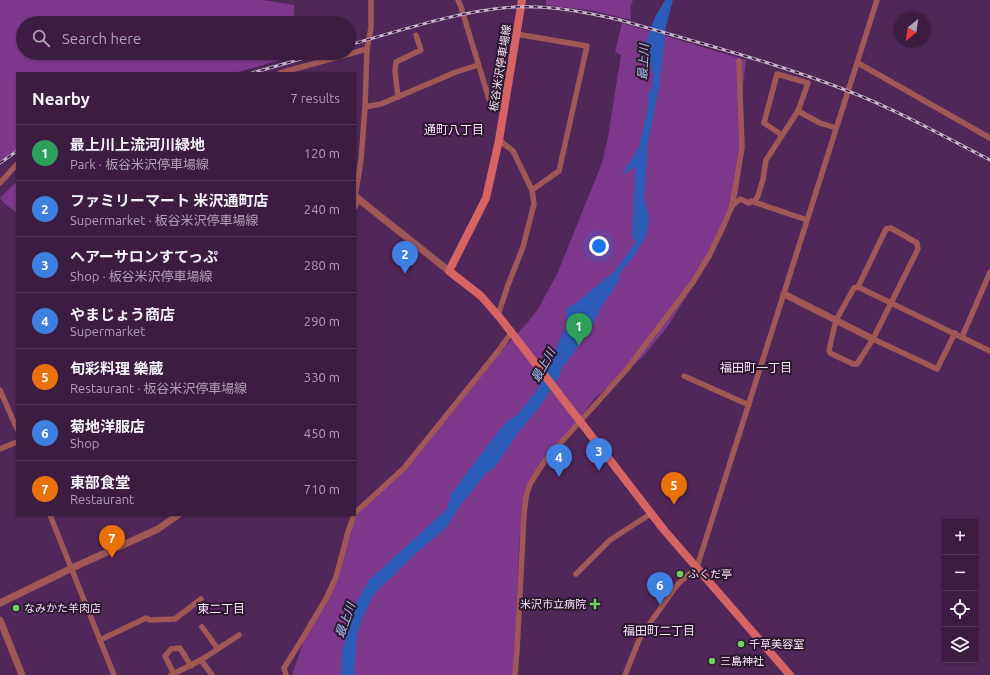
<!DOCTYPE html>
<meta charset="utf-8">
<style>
:root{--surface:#3d1c42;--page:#442549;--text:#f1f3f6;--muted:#ada1b2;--line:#563a5b;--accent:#8abfa5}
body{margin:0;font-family:Ubuntu,"Noto Sans JP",sans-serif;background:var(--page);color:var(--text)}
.controls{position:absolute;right:12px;bottom:12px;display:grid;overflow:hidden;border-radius:0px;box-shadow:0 1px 3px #0004}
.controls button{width:36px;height:36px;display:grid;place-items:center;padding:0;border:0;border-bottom:1px solid var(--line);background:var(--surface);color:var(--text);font:20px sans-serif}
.compass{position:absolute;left:894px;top:12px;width:36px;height:36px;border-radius:50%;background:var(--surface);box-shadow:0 1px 3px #0004;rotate:209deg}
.you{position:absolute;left:599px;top:246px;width:14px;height:14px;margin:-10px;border:3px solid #fff;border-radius:50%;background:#1a73e8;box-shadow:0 0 0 6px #1a73e833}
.badge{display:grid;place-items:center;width:26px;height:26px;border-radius:50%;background:var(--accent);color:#fff;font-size:13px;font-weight:700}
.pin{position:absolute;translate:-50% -33px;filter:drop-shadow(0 1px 2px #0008)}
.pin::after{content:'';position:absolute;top:21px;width:14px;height:12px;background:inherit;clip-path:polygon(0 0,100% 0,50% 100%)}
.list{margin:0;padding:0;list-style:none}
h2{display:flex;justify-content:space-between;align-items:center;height:52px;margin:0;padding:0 16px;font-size:17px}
h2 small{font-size:13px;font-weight:400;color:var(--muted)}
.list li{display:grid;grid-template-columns:26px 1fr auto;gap:12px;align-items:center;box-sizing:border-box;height:56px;padding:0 16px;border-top:1px solid var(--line)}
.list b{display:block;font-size:15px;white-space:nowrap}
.list p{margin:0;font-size:13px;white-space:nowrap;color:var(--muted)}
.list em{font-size:13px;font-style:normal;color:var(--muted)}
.icon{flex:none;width:22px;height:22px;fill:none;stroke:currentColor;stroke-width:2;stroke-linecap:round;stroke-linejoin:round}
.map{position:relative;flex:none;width:990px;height:675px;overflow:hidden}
.search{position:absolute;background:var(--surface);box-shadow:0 1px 3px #0004;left:16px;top:16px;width:340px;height:44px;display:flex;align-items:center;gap:10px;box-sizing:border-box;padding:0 14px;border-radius:22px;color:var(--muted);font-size:15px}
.panel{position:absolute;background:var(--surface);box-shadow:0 1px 3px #0004;left:16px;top:72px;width:340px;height:444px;border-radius:0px}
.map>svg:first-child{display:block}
.green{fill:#7e388b}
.water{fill:#2b5cb7}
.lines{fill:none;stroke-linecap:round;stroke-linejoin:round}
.minor{stroke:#a05857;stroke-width:5.5}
.tertiary{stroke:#a05857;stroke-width:7}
.secondary{stroke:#d76465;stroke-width:8}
.rail-casing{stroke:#cbb0cf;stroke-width:3}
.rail{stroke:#2c192f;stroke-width:1.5;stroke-dasharray:4.5;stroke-linecap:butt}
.poi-dot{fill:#6ed361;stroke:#2c192f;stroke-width:1.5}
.labels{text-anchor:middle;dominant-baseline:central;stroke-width:4;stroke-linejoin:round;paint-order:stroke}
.street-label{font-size:11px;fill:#f9e4fc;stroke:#2c192f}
.poi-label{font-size:11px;fill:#f9e4fc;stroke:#2c192f;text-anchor:start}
.water-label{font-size:12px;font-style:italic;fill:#a8c3f3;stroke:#2c192f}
.neighbourhood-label{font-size:12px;fill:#f9e4fc;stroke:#2c192f}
</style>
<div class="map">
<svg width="990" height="675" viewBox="0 0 990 675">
<rect width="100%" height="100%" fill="#512658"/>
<g class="green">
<path d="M 0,0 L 263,0 L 294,5 L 294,23 L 23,23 L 23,53 L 297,53 L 297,55 L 235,73 L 17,73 L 17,150 L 0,161 Z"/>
<path d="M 546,0 L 633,0 L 630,8 L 631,20 L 595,11 L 546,5 Z"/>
<path d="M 622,23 L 746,60 L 742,94 L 744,148 L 738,193 L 711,257 L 668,326 L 643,357 L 594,399 L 574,426 L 544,457 L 528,483 L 522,515 L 519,546 L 515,650 L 513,675 L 292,675 L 305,637 L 329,598 L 356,515 L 405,469 L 501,351 L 528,322 L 538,309 L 550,287 L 558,272 L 602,163 L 608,137 L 621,55 L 615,52 Z"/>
<path d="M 17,181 L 17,213 L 5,204 L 0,198 Z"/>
</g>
<path class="water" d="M 665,0 L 673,0 L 666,26 L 659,88 L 648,142 L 644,199 L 649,217 L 646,236 L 634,256 L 619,274 L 619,281 L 602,306 L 587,335 L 561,369 L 559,377 L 542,403 L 518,433 L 495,467 L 486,473 L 459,507 L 446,528 L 413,556 L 374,594 L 364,614 L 357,634 L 354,675 L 341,675 L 342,651 L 355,605 L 369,580 L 447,509 L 451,494 L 484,450 L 506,422 L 517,415 L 537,390 L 567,325 L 566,309 L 577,302 L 615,271 L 636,242 L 632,237 L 634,189 L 636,167 L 622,175 L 639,147 L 648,106 L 648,93 L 652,88 L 653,74 L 649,61 L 649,48 L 645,44 L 655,17 Z"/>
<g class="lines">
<g class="minor">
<path d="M 458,0 L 461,7 L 489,99 L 499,108 L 505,110"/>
<path d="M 516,34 L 587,46 L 559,171 L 532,190"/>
<path d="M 858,63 L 990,138"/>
<path d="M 280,73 L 367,49"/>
<path d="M 398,97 L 395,71 L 396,62 L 421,50 L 416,35"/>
<path d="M 365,107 L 381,104 L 456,72 L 478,65"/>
<path d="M 782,135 L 764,123 L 777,74 L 808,83 L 798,111 L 820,123 L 836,128"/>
<path d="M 499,140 L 513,151 L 532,190 L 534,204 L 523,247 L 508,285 L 499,312 L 500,317"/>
<path d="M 0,183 L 17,164"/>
<path d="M 355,196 L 361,160 L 365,107 L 367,49 L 371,28 L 371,0"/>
<path d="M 754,202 L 758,196 L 763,179 L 766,160 L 798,111"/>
<path d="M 732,206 L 740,199 L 749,203 L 751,201 L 807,220"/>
<path d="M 355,207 L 358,199"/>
<path d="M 858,287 L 891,303 L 918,249 L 917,243 L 891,228 L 886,229 L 858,287 L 854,288 L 836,320 L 829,350 L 830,353 L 853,364 L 857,364 L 873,339 L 891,303 L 990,351"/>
<path d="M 962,337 L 990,272"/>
<path d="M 873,339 L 937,369 L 955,333"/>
<path d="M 684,376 L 749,405"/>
<path d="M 0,390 L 17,429"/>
<path d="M 0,449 L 17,442"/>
<path d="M 355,513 L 404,468 L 499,350 L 511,333"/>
<path d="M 50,515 L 114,675"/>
<path d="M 576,574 L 610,540 L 652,513"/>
<path d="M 202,627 L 218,649"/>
<path d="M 100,640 L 146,618 L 150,620 L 175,619 L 201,599"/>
<path d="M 201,660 L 212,675"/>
<path d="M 174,674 L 165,656 L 171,649 L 180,648 L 191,666"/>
<path d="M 171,675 L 201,660 L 239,635"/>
<path d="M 286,675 L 284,668 L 304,636 L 327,597 L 336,577 L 348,532 L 354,515"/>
<path d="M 515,675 L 517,650 L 524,515 L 526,497 L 530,484 L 546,459 L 603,396 L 627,369 L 693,282 L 709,256 L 723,227 L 732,206 L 742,148 L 739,61"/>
<path d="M 625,675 L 639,640 L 650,623 L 678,584 L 697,567 L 877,0"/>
</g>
<g class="tertiary">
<path d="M 356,197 L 449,271"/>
<path d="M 784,294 L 873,339"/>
<path d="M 0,603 L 72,568 L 158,529 L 178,515"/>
<path d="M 0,620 L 22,675"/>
</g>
<path class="secondary" d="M 522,0 L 499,140 L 486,198 L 449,271 L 481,296 L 501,319 L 664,530 L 790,675"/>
<g class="rail-casing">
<g id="rail">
<path d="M 349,45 C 403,30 458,11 514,7 C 550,5 585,12 620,20 C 696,42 774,62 848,91 C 897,110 943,136 990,160"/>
<path d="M 252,73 L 322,53"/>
<path d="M 0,163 L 17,151"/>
</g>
</g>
<use href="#rail" class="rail"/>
</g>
<g class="poi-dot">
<circle cx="680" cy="574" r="4"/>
<path d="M593 598h4v4h4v4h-4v4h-4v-4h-4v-4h4z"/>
<circle cx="16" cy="608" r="4"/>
<circle cx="741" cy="644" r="4"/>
<circle cx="712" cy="661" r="4"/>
</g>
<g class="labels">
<g class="street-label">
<text transform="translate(500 68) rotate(-81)">板谷米沢停車場線</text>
</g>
<g class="poi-label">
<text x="688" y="574">ふくだ亭</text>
<text x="586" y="604" text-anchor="end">米沢市立病院</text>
<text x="24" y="608">なみかた羊肉店</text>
<text x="749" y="644">千草美容室</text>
<text x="720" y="661">三島神社</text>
</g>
<g class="water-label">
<text transform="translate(643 62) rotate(-87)">最上川</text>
<text transform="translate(543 365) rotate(-61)">最上川</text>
<text transform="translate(345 620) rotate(-70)">最上川</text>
</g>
<g class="neighbourhood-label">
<text x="454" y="129">通町八丁目</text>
<text x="756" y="367">福田町一丁目</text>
<text x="221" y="608">東二丁目</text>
<text x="659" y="630">福田町二丁目</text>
</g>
</g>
</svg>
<div class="controls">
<button>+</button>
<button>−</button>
<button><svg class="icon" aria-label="locate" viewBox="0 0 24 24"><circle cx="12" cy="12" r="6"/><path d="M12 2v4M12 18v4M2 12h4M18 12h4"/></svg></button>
<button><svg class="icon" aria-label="layers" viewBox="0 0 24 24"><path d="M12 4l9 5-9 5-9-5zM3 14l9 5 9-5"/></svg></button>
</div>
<svg class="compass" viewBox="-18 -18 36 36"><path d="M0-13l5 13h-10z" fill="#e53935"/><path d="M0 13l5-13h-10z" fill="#ada1b2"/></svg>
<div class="you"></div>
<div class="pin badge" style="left:579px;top:346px;background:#2e9e5b">1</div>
<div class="pin badge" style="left:405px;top:274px;background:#3f7fe0">2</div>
<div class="pin badge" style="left:599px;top:471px;background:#3f7fe0">3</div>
<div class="pin badge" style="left:559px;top:477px;background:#3f7fe0">4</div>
<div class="pin badge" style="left:674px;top:505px;background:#e8710a">5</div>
<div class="pin badge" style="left:660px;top:605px;background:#3f7fe0">6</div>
<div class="pin badge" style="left:112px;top:558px;background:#e8710a">7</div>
<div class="search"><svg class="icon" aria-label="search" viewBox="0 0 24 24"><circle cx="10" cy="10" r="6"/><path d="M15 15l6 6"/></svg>Search here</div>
<section class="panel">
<h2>Nearby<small>7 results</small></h2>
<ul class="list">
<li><span class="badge" style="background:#2e9e5b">1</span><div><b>最上川上流河川緑地</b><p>Park · 板谷米沢停車場線</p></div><em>120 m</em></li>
<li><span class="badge" style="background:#3f7fe0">2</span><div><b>ファミリーマート 米沢通町店</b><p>Supermarket · 板谷米沢停車場線</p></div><em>240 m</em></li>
<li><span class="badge" style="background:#3f7fe0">3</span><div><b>ヘアーサロンすてっぷ</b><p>Shop · 板谷米沢停車場線</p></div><em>280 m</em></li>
<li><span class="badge" style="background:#3f7fe0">4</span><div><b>やまじょう商店</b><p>Supermarket</p></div><em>290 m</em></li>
<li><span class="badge" style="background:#e8710a">5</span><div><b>旬彩料理 樂蔵</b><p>Restaurant · 板谷米沢停車場線</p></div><em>330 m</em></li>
<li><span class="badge" style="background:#3f7fe0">6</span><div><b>菊地洋服店</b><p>Shop</p></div><em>450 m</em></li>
<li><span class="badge" style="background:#e8710a">7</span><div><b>東部食堂</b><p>Restaurant</p></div><em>710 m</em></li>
</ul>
</section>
</div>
